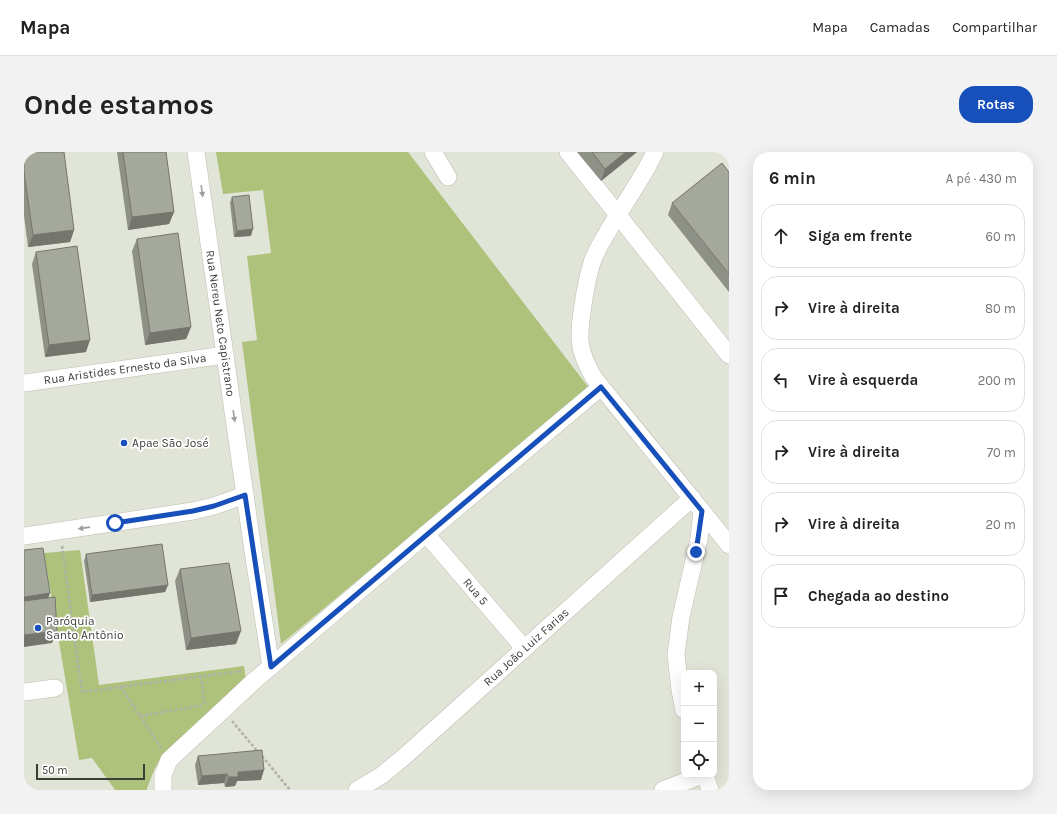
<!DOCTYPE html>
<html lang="pt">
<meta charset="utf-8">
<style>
:root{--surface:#fff;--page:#f2f2f2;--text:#222;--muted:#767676;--line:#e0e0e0;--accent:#174fbb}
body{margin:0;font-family:Karla,sans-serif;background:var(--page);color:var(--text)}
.controls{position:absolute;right:12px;bottom:12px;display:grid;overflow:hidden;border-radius:8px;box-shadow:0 4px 16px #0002}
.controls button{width:36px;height:36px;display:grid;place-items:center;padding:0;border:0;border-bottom:1px solid var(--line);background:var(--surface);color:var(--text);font:20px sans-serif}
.scale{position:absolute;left:12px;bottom:10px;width:109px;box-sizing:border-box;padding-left:4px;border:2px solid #3c3e38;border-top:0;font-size:11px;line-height:14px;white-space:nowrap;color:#3c3e38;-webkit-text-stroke:3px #fff;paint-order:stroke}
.stop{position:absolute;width:12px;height:12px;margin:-9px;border:3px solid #174fbb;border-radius:50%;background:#fff}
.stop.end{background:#174fbb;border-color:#fff;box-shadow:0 1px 4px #0008}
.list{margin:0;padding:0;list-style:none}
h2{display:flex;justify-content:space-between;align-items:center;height:52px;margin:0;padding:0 16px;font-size:17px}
h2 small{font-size:13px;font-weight:400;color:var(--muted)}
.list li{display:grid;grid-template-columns:26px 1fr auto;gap:12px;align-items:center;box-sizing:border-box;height:64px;margin:0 8px 8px;padding:0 8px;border:1px solid var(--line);border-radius:16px}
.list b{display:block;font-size:15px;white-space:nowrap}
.list em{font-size:13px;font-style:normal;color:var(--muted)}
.icon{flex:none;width:22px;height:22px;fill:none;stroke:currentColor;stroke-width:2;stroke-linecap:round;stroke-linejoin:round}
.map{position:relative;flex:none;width:705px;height:638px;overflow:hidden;border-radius:16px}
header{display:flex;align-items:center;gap:24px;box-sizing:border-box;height:56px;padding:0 20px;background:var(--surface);border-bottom:1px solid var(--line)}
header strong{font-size:19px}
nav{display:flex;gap:22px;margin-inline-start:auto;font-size:14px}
.intro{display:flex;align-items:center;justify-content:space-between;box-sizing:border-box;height:96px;padding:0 24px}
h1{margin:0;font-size:28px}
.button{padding:10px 18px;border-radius:16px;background:var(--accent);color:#fff;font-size:14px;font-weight:700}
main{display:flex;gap:24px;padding:0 24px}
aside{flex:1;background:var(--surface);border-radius:16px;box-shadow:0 4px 16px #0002}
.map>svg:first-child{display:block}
.green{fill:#afc27c}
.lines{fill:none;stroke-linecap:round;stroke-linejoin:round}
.minor-casing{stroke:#babeb1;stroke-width:18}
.path{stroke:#afb2a7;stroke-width:2.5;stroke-dasharray:3 2;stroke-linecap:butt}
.minor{stroke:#fff;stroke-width:17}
.wall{fill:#8e9186}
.shaded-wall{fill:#74766d}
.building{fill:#a5a99c;stroke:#74766d}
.oneway{fill:#9e9e9c}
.route{stroke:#174fbb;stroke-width:5}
.poi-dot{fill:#174fbb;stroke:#fff;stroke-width:1.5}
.labels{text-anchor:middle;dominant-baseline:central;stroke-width:3.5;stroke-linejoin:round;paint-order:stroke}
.street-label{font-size:12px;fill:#3c3e38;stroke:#fff}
.poi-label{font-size:12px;fill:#3c3e38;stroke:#fff;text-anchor:start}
</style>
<header>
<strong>Mapa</strong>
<nav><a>Mapa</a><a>Camadas</a><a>Compartilhar</a></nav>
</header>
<div class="intro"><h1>Onde estamos</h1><a class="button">Rotas</a></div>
<main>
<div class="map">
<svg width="705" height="638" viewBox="0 0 705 638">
<rect width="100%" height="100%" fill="#e1e5d7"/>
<g class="green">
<path d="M 192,0 L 384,0 L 565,236 L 257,492 L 218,190 L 233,188 L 223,104 L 247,101 L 239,38 L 199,42 Z"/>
<path d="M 56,398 L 75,533 L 220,514 L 222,529 L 142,600 L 131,616 L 123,636 L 123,638 L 91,638 L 68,606 L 55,608 L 20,401 Z"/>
</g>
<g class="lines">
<g class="minor-casing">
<g id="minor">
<path id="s1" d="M 172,0 L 229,399 L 247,515"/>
<path d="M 409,0 L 424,25"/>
<path d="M 544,0 L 705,203"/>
<path d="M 631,0 C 618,28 598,54 583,81 C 577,91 570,102 567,114 C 563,127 561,140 559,153 C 554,185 553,197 570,226 L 678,359 L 675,387 L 657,465 L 652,502 L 656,538 L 660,558"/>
<path id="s2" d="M 0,231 L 201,203"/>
<path d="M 678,359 L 705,393"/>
<path id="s3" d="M 402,382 L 500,496"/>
<path d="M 0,384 L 169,359 L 190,354 L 221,343"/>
<path d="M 0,540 L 31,536"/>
<path d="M 681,623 L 686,638"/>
<path d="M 139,638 L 139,623 L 145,608 L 199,558 L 231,528 L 402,382 L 577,235"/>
<path id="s4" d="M 333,638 L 358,623 L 381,604 L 668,346"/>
<path d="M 639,638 L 678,623"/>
</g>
</g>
<g class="path">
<path d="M 38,394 L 58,540 L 218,519"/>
<path d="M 177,524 L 181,553"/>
<path d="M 97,535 L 137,596"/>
<path d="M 116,564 L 180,553"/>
<path d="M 208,569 L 234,600"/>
<path d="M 238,604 L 266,638"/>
</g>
<use href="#minor" class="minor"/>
</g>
<g class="wall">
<path d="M 0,0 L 50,78 L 46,90 L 4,95 L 0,64 Z"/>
<path d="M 93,0 L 142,0 L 150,60 L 145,72 L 104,78 Z"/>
<path d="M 553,0 L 613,0 L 577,29 Z"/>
<path d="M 705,20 L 705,140 L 644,63 L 648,51 Z"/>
<path d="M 208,45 L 227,84 L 210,85 L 206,51 Z"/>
<path d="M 113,87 L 167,175 L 162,187 L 121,193 L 108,99 Z"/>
<path d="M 12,100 L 62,200 L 21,205 L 8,112 Z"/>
<path d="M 62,402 L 144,433 L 141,440 L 66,450 L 60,409 Z"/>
<path d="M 156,417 L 212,492 L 162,498 L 151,429 Z"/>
<path d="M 174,604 L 237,628 L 213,629 L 211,634 L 201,635 L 200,631 L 174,633 L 171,613 Z"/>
</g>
<g class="shaded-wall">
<path d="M 602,0 L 613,0 L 577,29 L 581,17 Z"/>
<path d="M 150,60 L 145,72 L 104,78 L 108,65 Z"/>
<path d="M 229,77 L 227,84 L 210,85 L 213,79 Z"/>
<path d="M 50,78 L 46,90 L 4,95 L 9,83 Z"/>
<path d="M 167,175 L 162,187 L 121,193 L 126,181 Z"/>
<path d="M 66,188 L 62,200 L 21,205 L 25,193 Z"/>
<path d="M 144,433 L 141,440 L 66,450 L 68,443 Z"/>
<path d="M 26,441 L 23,450 L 0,454 L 0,445 Z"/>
<path d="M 33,479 L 28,491 L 0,495 L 0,483 Z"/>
<path d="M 217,479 L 212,492 L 162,498 L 167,486 Z"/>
<path d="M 240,618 L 237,628 L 213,629 L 211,634 L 201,635 L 205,625 L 214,620 Z"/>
<path d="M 203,622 L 200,631 L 174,633 L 178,624 Z"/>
</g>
<g class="building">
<path d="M 0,0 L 40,0 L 50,78 L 9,83 L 0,20 Z"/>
<path d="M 99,0 L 142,0 L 150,60 L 108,65 Z"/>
<path d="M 568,0 L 602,0 L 581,17 Z"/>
<path d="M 698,11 L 705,20 L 705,122 L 648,51 Z"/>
<path d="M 225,43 L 229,77 L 213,79 L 208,45 Z"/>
<path d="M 154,81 L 167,175 L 126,181 L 113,87 Z"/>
<path d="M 53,94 L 66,188 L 25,193 L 12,100 Z"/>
<path d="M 138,392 L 144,433 L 68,443 L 62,402 Z"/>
<path d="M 19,396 L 26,441 L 0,445 L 0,398 Z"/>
<path d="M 205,411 L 217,479 L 167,486 L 156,417 Z"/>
<path d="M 31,445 L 33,479 L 0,483 L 0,449 Z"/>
<path d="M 238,598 L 240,618 L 214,620 L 214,625 L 205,625 L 203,622 L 178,624 L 174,604 Z"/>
</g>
<defs><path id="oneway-solid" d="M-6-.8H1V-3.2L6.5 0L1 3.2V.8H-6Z"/></defs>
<g class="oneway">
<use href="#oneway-solid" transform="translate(178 39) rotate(82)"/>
<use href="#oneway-solid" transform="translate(210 264) rotate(82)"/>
<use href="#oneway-solid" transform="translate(60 376) rotate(172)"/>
</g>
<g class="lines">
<path class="route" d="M 91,371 L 169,359 L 190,354 L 221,343 L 247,515 L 577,235 L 678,359 L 672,400"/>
</g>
<g class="poi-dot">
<circle cx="100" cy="291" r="4"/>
<circle cx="14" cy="476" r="4"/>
</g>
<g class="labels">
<g class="street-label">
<text stroke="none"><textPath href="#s1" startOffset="173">Rua Nereu Neto Capistrano</textPath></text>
<text stroke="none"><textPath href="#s2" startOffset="102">Rua Aristides Ernesto da Silva</textPath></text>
<text stroke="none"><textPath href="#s3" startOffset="76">Rua 5</textPath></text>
<text stroke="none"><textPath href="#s4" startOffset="222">Rua João Luiz Farias</textPath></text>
</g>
<g class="poi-label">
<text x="108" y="291">Apae São José</text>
<text x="22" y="469">Paróquia<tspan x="22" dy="14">Santo Antônio</tspan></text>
</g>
</g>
</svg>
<div class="controls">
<button>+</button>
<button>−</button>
<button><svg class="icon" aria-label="locate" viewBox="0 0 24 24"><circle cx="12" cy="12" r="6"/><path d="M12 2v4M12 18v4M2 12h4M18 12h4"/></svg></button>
</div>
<div class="scale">50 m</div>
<div class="stop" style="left:91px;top:371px"></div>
<div class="stop end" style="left:672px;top:400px"></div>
</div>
<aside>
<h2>6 min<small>A pé · 430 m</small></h2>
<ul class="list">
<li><svg class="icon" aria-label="ahead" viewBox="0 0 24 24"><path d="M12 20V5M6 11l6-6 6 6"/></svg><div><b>Siga em frente</b></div><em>60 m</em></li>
<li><svg class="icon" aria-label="right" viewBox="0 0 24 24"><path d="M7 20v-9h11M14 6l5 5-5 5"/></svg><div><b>Vire à direita</b></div><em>80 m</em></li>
<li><svg class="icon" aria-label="left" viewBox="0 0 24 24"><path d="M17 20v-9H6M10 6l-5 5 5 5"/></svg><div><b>Vire à esquerda</b></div><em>200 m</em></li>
<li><svg class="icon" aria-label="right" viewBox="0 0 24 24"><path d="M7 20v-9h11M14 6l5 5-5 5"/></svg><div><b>Vire à direita</b></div><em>70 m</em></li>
<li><svg class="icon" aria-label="right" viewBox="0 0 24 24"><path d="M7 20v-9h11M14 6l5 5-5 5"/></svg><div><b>Vire à direita</b></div><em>20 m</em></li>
<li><svg class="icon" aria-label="arrive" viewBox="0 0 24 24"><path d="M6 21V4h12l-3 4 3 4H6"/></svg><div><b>Chegada ao destino</b></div></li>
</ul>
</aside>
</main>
